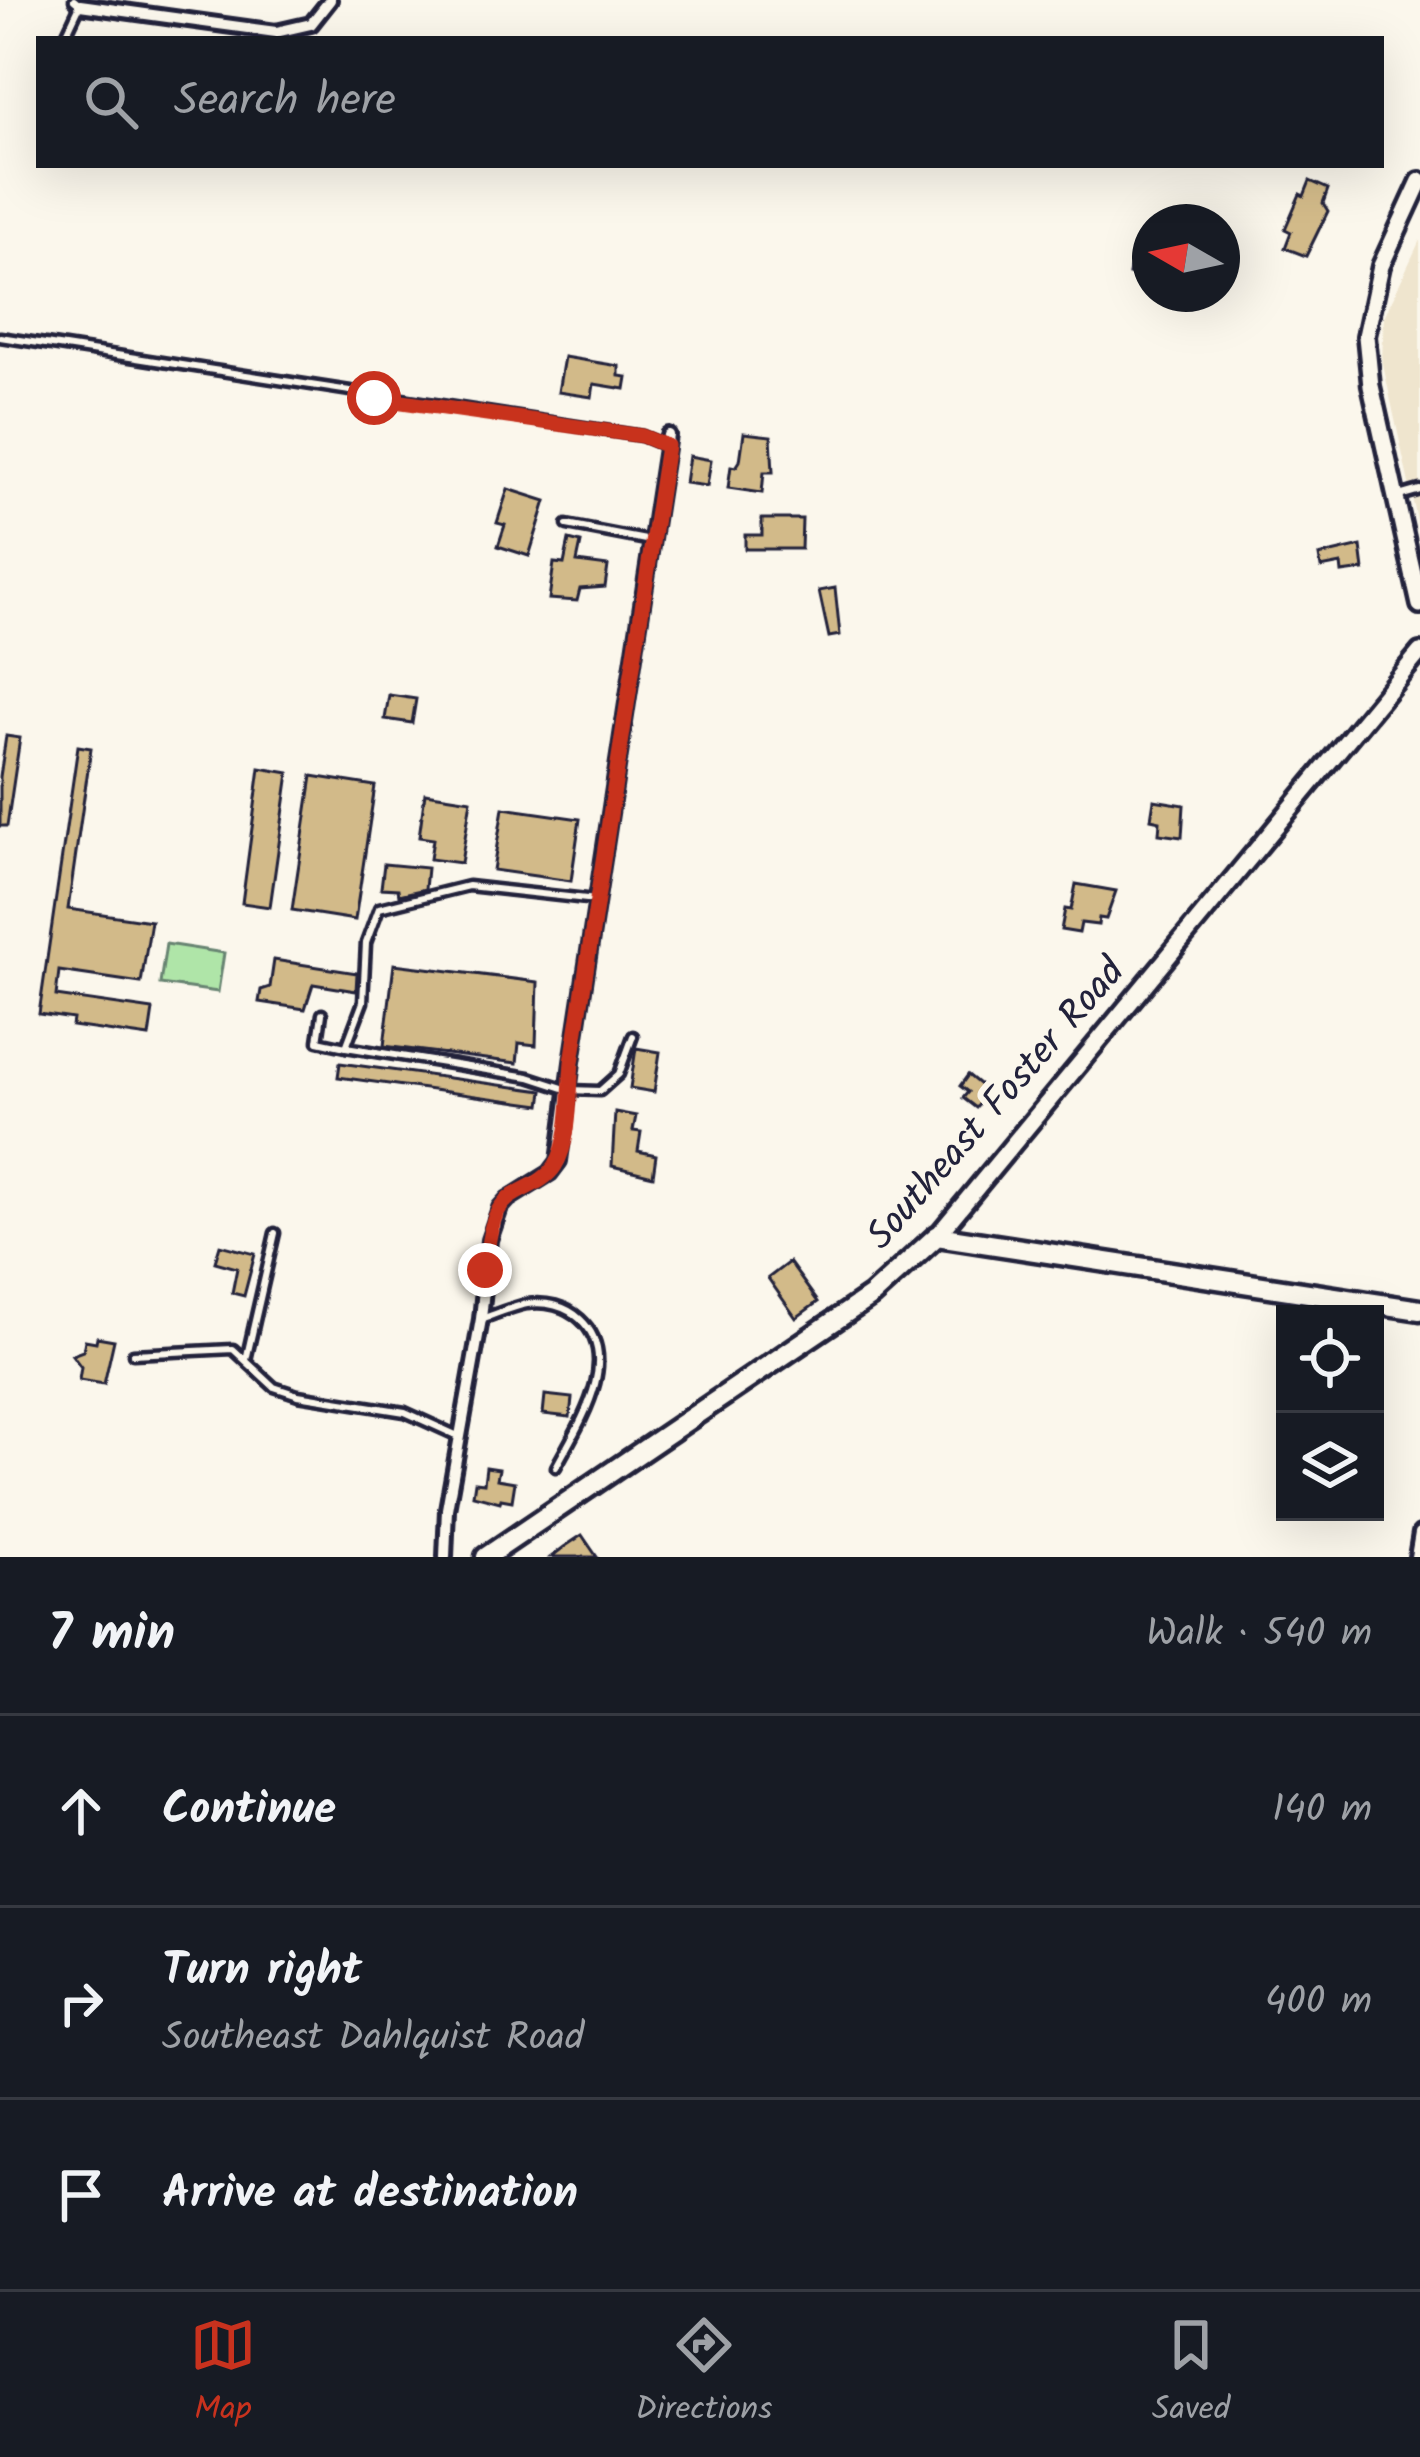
<!DOCTYPE html>
<meta charset="utf-8">
<style>
:root{--surface:#171b24;--page:#20242c;--text:#f1f3f6;--muted:#9ea1a6;--line:#363941;--accent:#c8321e}
body{margin:0;font-family:Kalam,sans-serif;background:var(--page);color:var(--text)}
.controls{position:absolute;right:36px;bottom:36px;display:grid;overflow:hidden;border-radius:0px;box-shadow:0 12px 48px #0002}
.controls button{width:108px;height:108px;display:grid;place-items:center;padding:0;border:0;border-bottom:3px solid var(--line);background:var(--surface);color:var(--text);font:60px sans-serif}
.compass{position:absolute;left:1132px;top:204px;width:108px;height:108px;border-radius:50%;background:var(--surface);box-shadow:0 12px 48px #0002;rotate:279deg}
.stop{position:absolute;width:36px;height:36px;margin:-27px;border:9px solid #c8321e;border-radius:50%;background:#fff}
.stop.end{background:#c8321e;border-color:#fff;box-shadow:0 3px 12px #0008}
.list{margin:0;padding:0;list-style:none}
h2{display:flex;justify-content:space-between;align-items:center;height:156px;margin:0;padding:0 48px;font-size:51px}
h2 small{font-size:39px;font-weight:400;color:var(--muted)}
.list li{display:grid;grid-template-columns:78px 1fr auto;gap:36px;align-items:center;box-sizing:border-box;height:192px;padding:0 48px;border-top:3px solid var(--line)}
.list b{display:block;font-size:45px;white-space:nowrap}
.list p{margin:0;font-size:39px;white-space:nowrap;color:var(--muted)}
.list em{font-size:39px;font-style:normal;color:var(--muted)}
.icon{flex:none;width:66px;height:66px;fill:none;stroke:currentColor;stroke-width:2;stroke-linecap:round;stroke-linejoin:round}
.map{position:relative;flex:none;width:1420px;height:1557px;overflow:hidden}
.search{position:absolute;background:var(--surface);box-shadow:0 12px 48px #0002;left:36px;right:36px;top:36px;height:132px;display:flex;align-items:center;gap:30px;box-sizing:border-box;padding:0 42px;border-radius:0px;color:var(--muted);font-size:45px}
.sheet{height:732px;background:var(--surface)}
nav{display:flex;justify-content:space-around;align-items:center;box-sizing:border-box;height:168px;border-top:3px solid var(--line);background:var(--surface);font-size:33px;color:var(--muted)}
nav a{display:grid;justify-items:center;gap:6px}
nav .on{color:var(--accent)}
.map>svg:first-child{display:block}
.built{fill:#efe5ce}
.green{fill:#afe5a8;stroke:#688472;stroke-width:3}
.building{fill:#d2ba89;stroke:#22223b;stroke-width:3}
.lines{fill:none;stroke-linecap:round;stroke-linejoin:round}
.lane-casing{stroke:#22223b;stroke-width:15}
.street-casing{stroke:#22223b;stroke-width:20}
.secondary-casing{stroke:#22223b;stroke-width:24}
.primary-casing{stroke:#22223b;stroke-width:27}
.lane{stroke:#fbf7ec;stroke-width:6}
.street{stroke:#fbf7ec;stroke-width:10}
.secondary{stroke:#fbf7ec;stroke-width:15}
.primary{stroke:#fbf7ec;stroke-width:18}
.route{stroke:#c8321e;stroke-width:15}
.labels{text-anchor:middle;dominant-baseline:central;stroke-width:12;stroke-linejoin:round;paint-order:stroke}
.street-label{font-size:39px;fill:#22223b;stroke:#fbf7ec}
</style>
<div class="map">
<svg width="1420" height="1557" viewBox="0 0 1420 1557">
<rect width="100%" height="100%" fill="#fbf7ec"/>
<filter id="ink" filterUnits="userSpaceOnUse"><feTurbulence type="fractalNoise" baseFrequency=".00833" numOctaves="2"/><feDisplacementMap in="SourceGraphic" scale="24" xChannelSelector="R" yChannelSelector="G"/><feConvolveMatrix kernelMatrix="1 2 1 2 8 2 1 2 1" color-interpolation-filters="sRGB"/></filter>
<g filter="url(#ink)">
<path class="built" d="M 1420,240 L 1420,534 L 1382,360 L 1384,317 Z"/>
<path class="green" d="M 166,944 L 224,953 L 218,992 L 160,984 Z"/>
<g class="building">
<path d="M 1310,181 L 1328,189 L 1323,203 L 1328,211 L 1306,256 L 1285,248 L 1291,232 L 1285,229 L 1300,194 L 1304,196 Z"/>
<path d="M 1134,247 L 1150,250 L 1150,278 L 1129,274 Z"/>
<path d="M 564,357 L 619,366 L 619,376 L 627,377 L 625,389 L 594,384 L 592,397 L 558,392 Z"/>
<path d="M 744,433 L 771,436 L 773,472 L 764,472 L 762,493 L 728,488 L 731,466 L 736,467 L 740,461 Z"/>
<path d="M 689,456 L 711,460 L 707,486 L 685,483 Z"/>
<path d="M 508,489 L 546,501 L 529,556 L 498,546 L 505,525 L 497,523 Z"/>
<path d="M 762,519 L 802,519 L 801,549 L 745,549 L 745,535 L 762,535 Z"/>
<path d="M 569,540 L 581,543 L 577,562 L 608,566 L 605,587 L 580,589 L 577,601 L 549,599 L 554,563 L 564,564 Z"/>
<path d="M 1361,546 L 1364,570 L 1342,573 L 1341,564 L 1321,568 L 1319,556 Z"/>
<path d="M 835,588 L 840,635 L 829,637 L 819,591 Z"/>
<path d="M 389,695 L 416,699 L 412,723 L 385,719 Z"/>
<path d="M 6,736 L 20,738 L 7,826 L 0,826 L 0,777 Z"/>
<path d="M 78,746 L 91,748 L 68,909 L 151,921 L 141,983 L 59,971 L 56,996 L 153,1010 L 149,1037 L 72,1026 L 73,1019 L 39,1014 Z"/>
<path d="M 260,768 L 289,773 L 270,907 L 242,903 Z"/>
<path d="M 312,776 L 375,786 L 355,920 L 292,910 Z"/>
<path d="M 425,793 L 471,800 L 461,863 L 430,859 L 433,839 L 419,837 Z"/>
<path d="M 1154,800 L 1184,805 L 1182,837 L 1159,834 L 1160,821 L 1151,819 Z"/>
<path d="M 503,808 L 580,819 L 571,881 L 493,870 Z"/>
<path d="M 384,864 L 427,868 L 425,889 L 399,895 L 398,889 L 381,888 Z"/>
<path d="M 1076,884 L 1116,891 L 1106,919 L 1099,918 L 1098,925 L 1081,923 L 1079,933 L 1061,930 L 1065,909 L 1071,910 Z"/>
<path d="M 274,960 L 357,973 L 356,991 L 313,984 L 305,1009 L 259,1002 L 261,990 L 270,987 Z"/>
<path d="M 394,964 L 538,982 L 536,1045 L 519,1043 L 517,1063 L 384,1046 Z"/>
<path d="M 636,1048 L 660,1052 L 654,1092 L 630,1088 Z"/>
<path d="M 340,1063 L 543,1091 L 541,1105 L 338,1077 Z"/>
<path d="M 968,1075 L 989,1092 L 976,1108 L 963,1098 L 968,1092 L 960,1086 Z"/>
<path d="M 615,1112 L 636,1116 L 633,1131 L 641,1132 L 638,1151 L 656,1155 L 653,1176 L 612,1166 Z"/>
<path d="M 220,1245 L 255,1254 L 244,1296 L 232,1293 L 237,1268 L 215,1262 Z"/>
<path d="M 789,1262 L 818,1302 L 796,1318 L 768,1278 Z"/>
<path d="M 97,1337 L 114,1340 L 104,1384 L 79,1380 L 81,1367 L 72,1355 L 83,1351 L 85,1340 L 96,1342 Z"/>
<path d="M 545,1395 L 572,1398 L 570,1417 L 543,1414 Z"/>
<path d="M 486,1467 L 499,1469 L 497,1479 L 515,1482 L 512,1501 L 501,1499 L 500,1502 L 473,1495 L 475,1482 L 484,1483 Z"/>
<path d="M 582,1535 L 597,1557 L 551,1557 L 564,1547 Z"/>
</g>
<g class="lines">
<g class="lane-casing">
<g id="lane">
<path d="M 64,39 L 80,5 L 74,0"/>
<path d="M 0,337 L 642,436 L 664,445"/>
<path d="M 1399,496 L 1420,490"/>
<path d="M 567,525 L 651,541"/>
<path d="M 596,900 L 468,886 L 379,908 L 366,943 L 363,1002 L 346,1047 L 529,1077 L 569,1090 L 600,1091 L 619,1074 L 633,1036"/>
<path d="M 322,1014 L 318,1041 L 346,1047"/>
<path d="M 481,1319 C 496,1314 512,1307 527,1304 C 546,1301 566,1306 580,1319 C 624,1359 577,1427 556,1467"/>
<path d="M 133,1354 L 233,1349 L 274,1387 L 298,1395 L 405,1412 L 460,1437"/>
<path d="M 246,1360 L 275,1233"/>
</g>
</g>
<g class="street-casing">
<g id="street">
<path d="M 80,5 L 276,32 L 311,24 L 330,0"/>
<path d="M 445,1557 L 447,1509 L 481,1319 L 489,1240 L 500,1208 L 508,1199 L 550,1173 L 559,1161 L 572,1062 L 668,435"/>
<path d="M 1416,1557 L 1420,1533"/>
</g>
</g>
<g class="secondary-casing">
<g id="secondary">
<path d="M 1420,181 L 1381,266 L 1366,336 L 1371,386 L 1420,605"/>
<path d="M 937,1236 L 1420,652"/>
</g>
</g>
<g class="primary-casing">
<path id="primary" d="M 486,1557 L 871,1296 L 937,1236 L 1420,1310"/>
</g>
<use href="#lane" class="lane"/>
<use href="#street" class="street"/>
<use href="#secondary" class="secondary"/>
<use href="#primary" class="primary"/>
</g>
</g>
<g class="lines" filter="url(#ink)">
<path class="route" d="M 374,398 L 642,436 L 667,446 L 572,1062 C 569,1093 572,1139 555,1166 C 544,1183 524,1187 509,1198 C 489,1213 488,1247 485,1270"/>
</g>
<g class="labels">
<g class="street-label">
<text transform="translate(997 1105) rotate(-49)">Southeast Foster Road</text>
</g>
</g>
</svg>
<div class="controls">
<button><svg class="icon" aria-label="locate" viewBox="0 0 24 24"><circle cx="12" cy="12" r="6"/><path d="M12 2v4M12 18v4M2 12h4M18 12h4"/></svg></button>
<button><svg class="icon" aria-label="layers" viewBox="0 0 24 24"><path d="M12 4l9 5-9 5-9-5zM3 14l9 5 9-5"/></svg></button>
</div>
<svg class="compass" viewBox="-18 -18 36 36"><path d="M0-13l5 13h-10z" fill="#e53935"/><path d="M0 13l5-13h-10z" fill="#9ea1a6"/></svg>
<div class="stop" style="left:374px;top:398px"></div>
<div class="stop end" style="left:485px;top:1270px"></div>
<div class="search"><svg class="icon" aria-label="search" viewBox="0 0 24 24"><circle cx="10" cy="10" r="6"/><path d="M15 15l6 6"/></svg>Search here</div>
</div>
<section class="sheet">
<h2>7 min<small>Walk · 540 m</small></h2>
<ul class="list">
<li><svg class="icon" aria-label="ahead" viewBox="0 0 24 24"><path d="M12 20V5M6 11l6-6 6 6"/></svg><div><b>Continue</b></div><em>140 m</em></li>
<li><svg class="icon" aria-label="right" viewBox="0 0 24 24"><path d="M7 20v-9h11M14 6l5 5-5 5"/></svg><div><b>Turn right</b><p>Southeast Dahlquist Road</p></div><em>400 m</em></li>
<li><svg class="icon" aria-label="arrive" viewBox="0 0 24 24"><path d="M6 21V4h12l-3 4 3 4H6"/></svg><div><b>Arrive at destination</b></div></li>
</ul>
</section>
<nav>
<a class="on"><svg class="icon" aria-label="map" viewBox="0 0 24 24"><path d="M3 6l6-2 6 2 6-2v14l-6 2-6-2-6 2zM9 4v14M15 6v14"/></svg>Map</a>
<a><svg class="icon" aria-label="directions" viewBox="0 0 24 24"><path d="M12 3l9 9-9 9-9-9zM9 14v-3h6M13 9l2 2-2 2"/></svg>Directions</a>
<a><svg class="icon" aria-label="saved" viewBox="0 0 24 24"><path d="M7 4h10v16l-5-4-5 4z"/></svg>Saved</a>
</nav>
